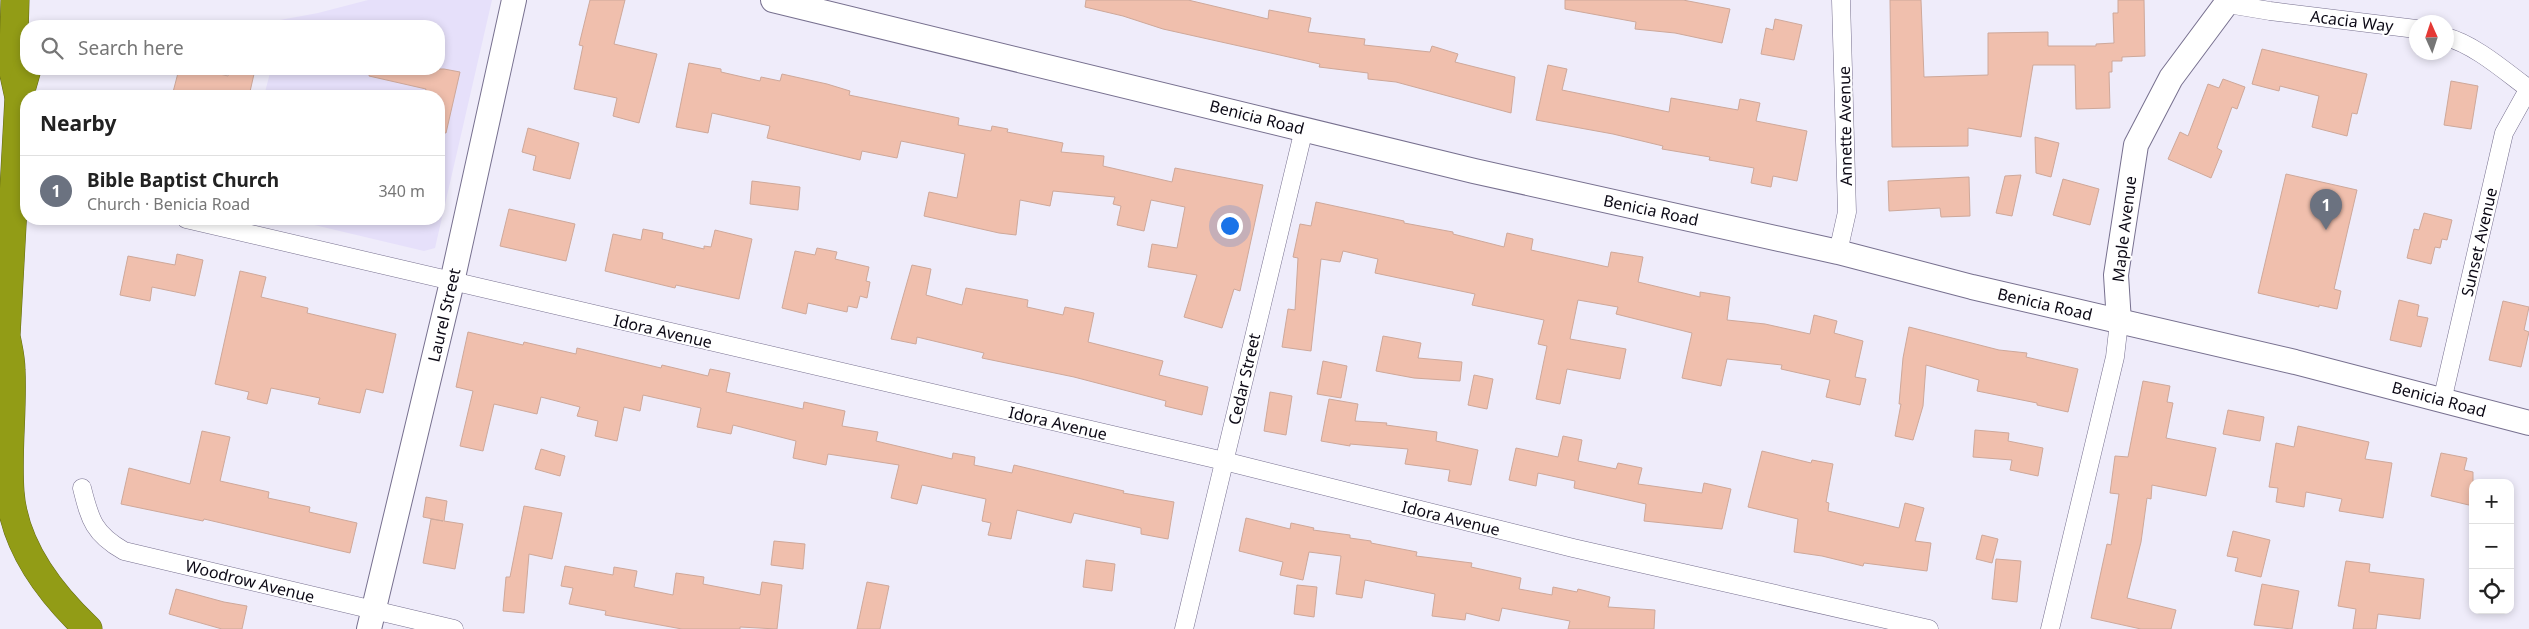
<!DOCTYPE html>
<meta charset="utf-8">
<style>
:root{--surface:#fff;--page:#f2f2f2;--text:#222;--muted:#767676;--line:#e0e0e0;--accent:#9e592d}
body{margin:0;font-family:"Noto Sans",sans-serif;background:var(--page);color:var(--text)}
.controls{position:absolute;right:15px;bottom:15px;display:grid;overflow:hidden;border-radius:10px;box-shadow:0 2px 8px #0003}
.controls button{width:45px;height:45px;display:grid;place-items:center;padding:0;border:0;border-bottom:1px solid var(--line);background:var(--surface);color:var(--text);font:25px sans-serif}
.compass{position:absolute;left:2409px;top:15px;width:45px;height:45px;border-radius:50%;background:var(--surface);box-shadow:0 2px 8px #0003;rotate:357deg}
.you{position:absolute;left:1229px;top:225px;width:18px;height:18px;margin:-12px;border:4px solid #fff;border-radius:50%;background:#1a73e8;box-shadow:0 0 0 8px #1a73e833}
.badge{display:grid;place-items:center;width:32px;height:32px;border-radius:50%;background:var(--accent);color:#fff;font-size:16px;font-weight:700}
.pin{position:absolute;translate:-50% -41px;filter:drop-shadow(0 1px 2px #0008)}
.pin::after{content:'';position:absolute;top:26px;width:18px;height:15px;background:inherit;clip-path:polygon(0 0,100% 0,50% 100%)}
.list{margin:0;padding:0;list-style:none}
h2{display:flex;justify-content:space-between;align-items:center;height:65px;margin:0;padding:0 20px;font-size:21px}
h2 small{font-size:16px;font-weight:400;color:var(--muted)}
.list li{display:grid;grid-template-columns:32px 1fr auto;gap:15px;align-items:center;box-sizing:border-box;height:70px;padding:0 20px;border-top:1px solid var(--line)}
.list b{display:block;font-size:19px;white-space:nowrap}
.list p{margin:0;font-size:16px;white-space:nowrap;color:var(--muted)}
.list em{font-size:16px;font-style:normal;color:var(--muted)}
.icon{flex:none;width:28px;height:28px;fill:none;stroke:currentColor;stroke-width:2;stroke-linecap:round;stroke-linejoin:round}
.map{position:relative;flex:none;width:2529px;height:629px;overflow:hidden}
.search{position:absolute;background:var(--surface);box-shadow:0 2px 8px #0003;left:20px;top:20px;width:425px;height:55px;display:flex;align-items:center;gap:12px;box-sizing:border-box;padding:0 18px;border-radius:20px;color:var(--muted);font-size:19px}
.panel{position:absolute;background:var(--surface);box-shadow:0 2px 8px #0003;left:20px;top:90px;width:425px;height:135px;border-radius:20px}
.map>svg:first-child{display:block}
.built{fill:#e6e0fa}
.building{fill:#f0bfad;stroke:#cea89a}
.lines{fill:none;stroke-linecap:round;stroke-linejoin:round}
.street-casing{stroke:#77708f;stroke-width:19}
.secondary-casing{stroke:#77708f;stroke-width:26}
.highway-casing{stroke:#636916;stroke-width:29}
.street{stroke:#fff;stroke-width:18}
.secondary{stroke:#fff;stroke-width:24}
.highway{stroke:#929c16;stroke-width:28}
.labels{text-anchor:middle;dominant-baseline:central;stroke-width:4;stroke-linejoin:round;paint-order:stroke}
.street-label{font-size:16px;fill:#0c0915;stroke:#fff}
</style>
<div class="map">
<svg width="2529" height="629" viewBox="0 0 2529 629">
<rect width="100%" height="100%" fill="#efecfa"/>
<path class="built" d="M 368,0 L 492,0 L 435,248 L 424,251 L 289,219 L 439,219 L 439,96 L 264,96 L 271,69 L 439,69 L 439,26 L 247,26 L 318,13 Z"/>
<g class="building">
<path d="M 590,0 L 625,0 L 614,44 L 657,54 L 639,123 L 613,116 L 617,98 L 574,89 L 583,46 L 579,45 Z"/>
<path d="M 1086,0 L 1188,0 L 1268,19 L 1269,10 L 1311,18 L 1308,32 L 1365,39 L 1364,45 L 1430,52 L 1432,46 L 1458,54 L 1455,62 L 1515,77 L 1511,113 L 1396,82 L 1368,79 L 1368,73 L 1319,67 L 1320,64 L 1163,29 L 1123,16 L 1085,7 Z"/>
<path d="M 1565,0 L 1683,0 L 1730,9 L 1722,43 L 1675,33 L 1635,29 L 1636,22 L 1565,9 Z"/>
<path d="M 1890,0 L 1921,0 L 1924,77 L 1988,75 L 1988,33 L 2048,32 L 2048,46 L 2096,46 L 2096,44 L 2114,43 L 2113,13 L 2118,13 L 2118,0 L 2144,0 L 2145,56 L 2122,57 L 2122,61 L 2112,61 L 2112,72 L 2109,72 L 2110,108 L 2076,109 L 2075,65 L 2033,65 L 2021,137 L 1968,128 L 1968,146 L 1892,147 Z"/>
<path d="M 1775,19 L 1802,25 L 1794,60 L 1761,54 L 1766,28 L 1773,30 Z"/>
<path d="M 2262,49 L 2367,74 L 2357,114 L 2352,113 L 2347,136 L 2312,127 L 2319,96 L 2280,86 L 2279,91 L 2252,84 Z"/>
<path d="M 689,63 L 721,69 L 721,72 L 760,81 L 761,77 L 780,81 L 782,74 L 827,84 L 850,91 L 849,95 L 959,118 L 958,125 L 991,131 L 992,126 L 1008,129 L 1007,132 L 1063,143 L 1061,152 L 1104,156 L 1103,166 L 1172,182 L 1175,168 L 1263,185 L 1240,291 L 1234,289 L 1222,328 L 1184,317 L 1197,275 L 1148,267 L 1152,244 L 1177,248 L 1185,207 L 1151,200 L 1144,231 L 1117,225 L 1121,206 L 1113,204 L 1115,197 L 1053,191 L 1050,206 L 1020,200 L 1016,235 L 999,233 L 924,216 L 929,192 L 957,198 L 965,154 L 901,141 L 897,158 L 862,151 L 860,160 L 767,138 L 770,126 L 712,113 L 708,133 L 676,127 Z"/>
<path d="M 1548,65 L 1567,69 L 1562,90 L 1669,112 L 1671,98 L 1738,110 L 1740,99 L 1760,103 L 1756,121 L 1807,131 L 1797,181 L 1773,176 L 1771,187 L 1751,183 L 1754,168 L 1709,160 L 1710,157 L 1662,149 L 1663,146 L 1613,134 L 1536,120 Z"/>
<path d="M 179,69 L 200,69 L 228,76 L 230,69 L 254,74 L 249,96 L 172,96 Z"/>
<path d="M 370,69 L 444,69 L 460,72 L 446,133 L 439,132 L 439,96 L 424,96 L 426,89 L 369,76 Z"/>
<path d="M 2223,79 L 2245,87 L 2237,109 L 2232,107 L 2217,148 L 2222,151 L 2211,178 L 2168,159 L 2180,132 L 2188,136 L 2208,84 L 2219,88 Z"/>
<path d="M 2451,81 L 2478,86 L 2471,129 L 2444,125 Z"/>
<path d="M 528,128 L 579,143 L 570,179 L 533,170 L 536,156 L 522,152 Z"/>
<path d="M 2035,137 L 2059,143 L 2051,177 L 2036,173 Z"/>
<path d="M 2286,174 L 2357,190 L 2334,289 L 2341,291 L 2337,309 L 2319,305 L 2319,307 L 2258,293 Z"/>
<path d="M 2021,175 L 2012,216 L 1996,213 L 2005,176 Z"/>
<path d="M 1969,177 L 1970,216 L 1941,217 L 1940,208 L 1889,211 L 1888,181 Z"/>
<path d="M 2063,179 L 2099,189 L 2090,225 L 2053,215 Z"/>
<path d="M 752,181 L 800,187 L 798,210 L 750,204 Z"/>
<path d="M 1316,202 L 1404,221 L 1404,223 L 1453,232 L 1453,234 L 1504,247 L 1507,233 L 1533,239 L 1531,250 L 1608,267 L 1611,252 L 1643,257 L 1638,282 L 1700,297 L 1700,292 L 1730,297 L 1727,320 L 1765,324 L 1810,334 L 1814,315 L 1837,321 L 1834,333 L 1863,341 L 1855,377 L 1866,379 L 1860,405 L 1826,397 L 1830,380 L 1781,369 L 1782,365 L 1727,359 L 1721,386 L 1682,378 L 1692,333 L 1616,314 L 1618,307 L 1578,300 L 1570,339 L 1626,349 L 1620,379 L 1567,369 L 1560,404 L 1536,399 L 1547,346 L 1538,344 L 1544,320 L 1472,305 L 1475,294 L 1375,273 L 1378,259 L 1343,251 L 1340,262 L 1321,259 L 1311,351 L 1282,347 L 1288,309 L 1295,310 L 1298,258 L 1293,257 L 1300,224 L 1311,226 Z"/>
<path d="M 509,209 L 575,224 L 566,261 L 500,246 Z"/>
<path d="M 2424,213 L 2452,220 L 2447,240 L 2442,239 L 2440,248 L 2435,247 L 2431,264 L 2407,258 L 2414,229 L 2419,230 Z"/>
<path d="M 643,229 L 663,233 L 662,239 L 704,249 L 704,246 L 711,247 L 715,230 L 752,239 L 739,299 L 676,285 L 675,288 L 605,271 L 613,234 L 641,240 Z"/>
<path d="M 817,248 L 837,252 L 835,259 L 869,267 L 866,281 L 870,282 L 867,298 L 860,296 L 857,308 L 848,306 L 847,312 L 808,303 L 806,314 L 782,308 L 795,251 L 815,255 Z"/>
<path d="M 177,254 L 203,260 L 195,296 L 152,287 L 150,301 L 120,295 L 128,256 L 175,265 Z"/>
<path d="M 912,265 L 931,269 L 926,295 L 962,305 L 966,288 L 1028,300 L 1027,307 L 1063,315 L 1065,307 L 1094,313 L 1088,342 L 1163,361 L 1159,375 L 1208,387 L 1202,415 L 1165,406 L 1166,401 L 1074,377 L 982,358 L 984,353 L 917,337 L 916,344 L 891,339 Z"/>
<path d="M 240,271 L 266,277 L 261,297 L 308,308 L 307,313 L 396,334 L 383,393 L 366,389 L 360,413 L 318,404 L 320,398 L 271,388 L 267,404 L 247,399 L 249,392 L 215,384 Z"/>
<path d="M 2399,300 L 2419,305 L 2417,316 L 2428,318 L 2421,347 L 2390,340 Z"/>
<path d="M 2503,301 L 2529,307 L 2524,330 L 2529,332 L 2521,367 L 2489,360 Z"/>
<path d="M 1909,327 L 1999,350 L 2027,353 L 2026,357 L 2078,369 L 2068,412 L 2037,405 L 2037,403 L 1977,391 L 1979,380 L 1926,365 L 1923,406 L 1913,440 L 1895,436 L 1901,404 L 1899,404 L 1903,358 Z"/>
<path d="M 468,332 L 523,345 L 524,342 L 576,354 L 577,348 L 661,368 L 662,365 L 708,376 L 710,369 L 730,373 L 726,392 L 803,409 L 804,402 L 845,411 L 842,426 L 878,432 L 876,441 L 952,459 L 953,453 L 975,457 L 974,465 L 1012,473 L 1014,465 L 1124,491 L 1123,493 L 1174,502 L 1168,539 L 1141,534 L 1141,528 L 1074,513 L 1071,523 L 1017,510 L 1011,539 L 988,535 L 991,523 L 982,521 L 986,499 L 922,485 L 917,504 L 891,498 L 899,465 L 828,454 L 826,465 L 793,458 L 796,441 L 733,425 L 731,434 L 697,427 L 701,408 L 643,395 L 640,411 L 624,407 L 617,441 L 595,436 L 598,421 L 577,416 L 580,407 L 541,397 L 537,414 L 494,404 L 483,451 L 460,446 L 473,391 L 456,387 Z"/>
<path d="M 1383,336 L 1421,343 L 1418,358 L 1462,362 L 1460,381 L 1414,378 L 1376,371 Z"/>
<path d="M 1323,361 L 1347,366 L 1341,398 L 1317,394 Z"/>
<path d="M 1474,375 L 1493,379 L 1487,409 L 1468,405 Z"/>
<path d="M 2143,381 L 2170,386 L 2167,402 L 2173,403 L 2166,438 L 2216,448 L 2206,496 L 2152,485 L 2151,499 L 2147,498 L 2141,542 L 2127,598 L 2176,610 L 2171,629 L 2141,629 L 2091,618 L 2107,544 L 2111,545 L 2119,494 L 2110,493 L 2115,456 L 2128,457 Z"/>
<path d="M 1270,392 L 1292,396 L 1286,435 L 1264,431 Z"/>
<path d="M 1329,399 L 1358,404 L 1355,421 L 1387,423 L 1386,425 L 1437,432 L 1436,441 L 1478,450 L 1471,485 L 1448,481 L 1450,470 L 1405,464 L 1408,449 L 1350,444 L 1350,446 L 1321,441 Z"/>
<path d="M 2228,410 L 2264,417 L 2260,441 L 2223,434 Z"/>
<path d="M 2298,426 L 2369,442 L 2365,459 L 2392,463 L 2383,518 L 2339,511 L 2342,499 L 2306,492 L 2304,507 L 2276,502 L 2278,488 L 2269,487 L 2276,443 L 2294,447 Z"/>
<path d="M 1975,430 L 2009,433 L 2008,441 L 2043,448 L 2038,476 L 2010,470 L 2012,460 L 1973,457 Z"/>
<path d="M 202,431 L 230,437 L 220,481 L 269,492 L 268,498 L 310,507 L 309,512 L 357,523 L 350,553 L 204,519 L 203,521 L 121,504 L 129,468 L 190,484 Z"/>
<path d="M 1563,436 L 1582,440 L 1578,461 L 1616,469 L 1618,463 L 1642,468 L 1638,484 L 1702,493 L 1704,483 L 1731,489 L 1722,529 L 1644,521 L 1646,504 L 1574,488 L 1575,481 L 1538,473 L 1536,486 L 1509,480 L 1516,448 L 1558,457 Z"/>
<path d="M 541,449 L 565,456 L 560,476 L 535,469 Z"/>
<path d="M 1762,451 L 1811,463 L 1812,460 L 1833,464 L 1826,502 L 1829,503 L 1828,511 L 1899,528 L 1905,503 L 1924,508 L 1915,541 L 1931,543 L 1927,571 L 1864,563 L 1863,566 L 1822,556 L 1794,552 L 1798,519 L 1748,507 Z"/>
<path d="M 2441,453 L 2467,458 L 2464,470 L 2473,472 L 2473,506 L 2431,496 Z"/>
<path d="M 426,497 L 447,501 L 444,521 L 463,524 L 455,569 L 423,563 L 431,519 L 443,521 L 423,517 Z"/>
<path d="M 524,506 L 562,513 L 552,559 L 529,554 L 524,613 L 503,611 L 506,577 L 510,577 Z"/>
<path d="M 1246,518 L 1290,529 L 1291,523 L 1314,528 L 1313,530 L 1350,535 L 1350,538 L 1371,541 L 1371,543 L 1417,552 L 1416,556 L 1472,563 L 1471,567 L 1521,578 L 1519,589 L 1552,595 L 1553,587 L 1577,592 L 1578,589 L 1610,597 L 1608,607 L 1655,610 L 1654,629 L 1568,629 L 1570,621 L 1502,608 L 1499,621 L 1466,613 L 1465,620 L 1432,616 L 1435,594 L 1365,580 L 1362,598 L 1336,594 L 1341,556 L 1309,552 L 1303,580 L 1280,575 L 1283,562 L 1239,551 Z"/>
<path d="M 2233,531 L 2270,540 L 2261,577 L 2235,571 L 2238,558 L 2227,556 Z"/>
<path d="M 1982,535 L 1998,539 L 1992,563 L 1976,559 Z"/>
<path d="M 774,541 L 805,544 L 803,569 L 771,565 Z"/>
<path d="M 1996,559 L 2021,561 L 2017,602 L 1992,599 Z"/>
<path d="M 1086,560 L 1115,564 L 1112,591 L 1083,587 Z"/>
<path d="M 2346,561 L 2370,564 L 2369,572 L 2424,579 L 2420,619 L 2378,614 L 2376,629 L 2353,629 L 2356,609 L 2338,606 Z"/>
<path d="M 565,566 L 613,575 L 614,567 L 637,571 L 634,587 L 673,595 L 676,573 L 704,577 L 703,584 L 760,595 L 762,582 L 782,585 L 777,629 L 740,627 L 740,629 L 682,629 L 605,615 L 606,611 L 569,604 L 573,588 L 561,586 Z"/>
<path d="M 867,582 L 889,586 L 880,629 L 857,629 Z"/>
<path d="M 2262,584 L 2299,591 L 2292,629 L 2254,625 Z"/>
<path d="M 1297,585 L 1317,587 L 1314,617 L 1294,614 Z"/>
<path d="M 176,589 L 224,602 L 247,606 L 242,629 L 222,629 L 169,614 Z"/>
</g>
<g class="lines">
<g class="street-casing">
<g id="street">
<path d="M 2228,4 L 2270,11 L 2416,29"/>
<path d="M 2446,37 C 2474,44 2506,72 2529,89"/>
<path d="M 186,219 L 1224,461 L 1573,548 L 1929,629"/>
<path d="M 1838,252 L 1847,212 L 1841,0"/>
<path d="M 2442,401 L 2504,133 L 2529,88"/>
<path d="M 82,488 C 90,520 94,534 124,551 L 454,629"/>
<path d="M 1184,629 L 1304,129"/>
<path d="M 2050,629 L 2115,357 L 2119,322"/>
</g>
</g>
<g class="secondary-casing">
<g id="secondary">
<path d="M 773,0 L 1474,171 L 1838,252 L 1972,287 L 2295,362 L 2529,423"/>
<path d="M 2119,322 L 2116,275 L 2136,145 L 2171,78 L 2229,0"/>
<path d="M 369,629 L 452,282 L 514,0"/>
</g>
</g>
<g class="highway-casing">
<g id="highway">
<path d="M 15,0 L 13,70 L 18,93"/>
<path d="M 27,69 L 19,97 L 6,336 C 8,347 11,358 11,370 C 13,410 7,451 10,492 C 14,546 50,593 88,629"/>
</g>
</g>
<use href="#street" class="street"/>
<use href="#secondary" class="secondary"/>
<use href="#highway" class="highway"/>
</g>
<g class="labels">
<g class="street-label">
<text transform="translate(2352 21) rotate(7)">Acacia Way</text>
<text transform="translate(1257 117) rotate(14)">Benicia Road</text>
<text transform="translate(1845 126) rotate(-91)">Annette Avenue</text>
<text transform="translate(1651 210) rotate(12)">Benicia Road</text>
<text transform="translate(2124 229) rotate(-83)">Maple Avenue</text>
<text transform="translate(2479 242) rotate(-77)">Sunset Avenue</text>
<text transform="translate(2045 304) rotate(13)">Benicia Road</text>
<text transform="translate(444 315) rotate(-77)">Laurel Street</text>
<text transform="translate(663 331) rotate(13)">Idora Avenue</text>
<text transform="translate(1244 379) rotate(-77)">Cedar Street</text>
<text transform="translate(2439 399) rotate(15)">Benicia Road</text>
<text transform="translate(1058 423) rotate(13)">Idora Avenue</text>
<text transform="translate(1451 518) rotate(14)">Idora Avenue</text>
<text transform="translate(250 581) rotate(14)">Woodrow Avenue</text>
</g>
</g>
</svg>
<div class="controls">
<button>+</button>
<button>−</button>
<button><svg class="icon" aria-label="locate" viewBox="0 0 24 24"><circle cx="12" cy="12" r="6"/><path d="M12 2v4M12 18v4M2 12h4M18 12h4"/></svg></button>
</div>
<svg class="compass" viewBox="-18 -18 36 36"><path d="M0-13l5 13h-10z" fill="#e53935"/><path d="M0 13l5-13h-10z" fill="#767676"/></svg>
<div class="you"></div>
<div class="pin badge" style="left:2326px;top:230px;background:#6b7280">1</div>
<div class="search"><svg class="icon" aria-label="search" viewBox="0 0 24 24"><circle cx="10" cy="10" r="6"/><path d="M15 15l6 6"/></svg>Search here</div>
<section class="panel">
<h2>Nearby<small></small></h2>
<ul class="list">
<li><span class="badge" style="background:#6b7280">1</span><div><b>Bible Baptist Church</b><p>Church · Benicia Road</p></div><em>340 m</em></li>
</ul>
</section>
</div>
